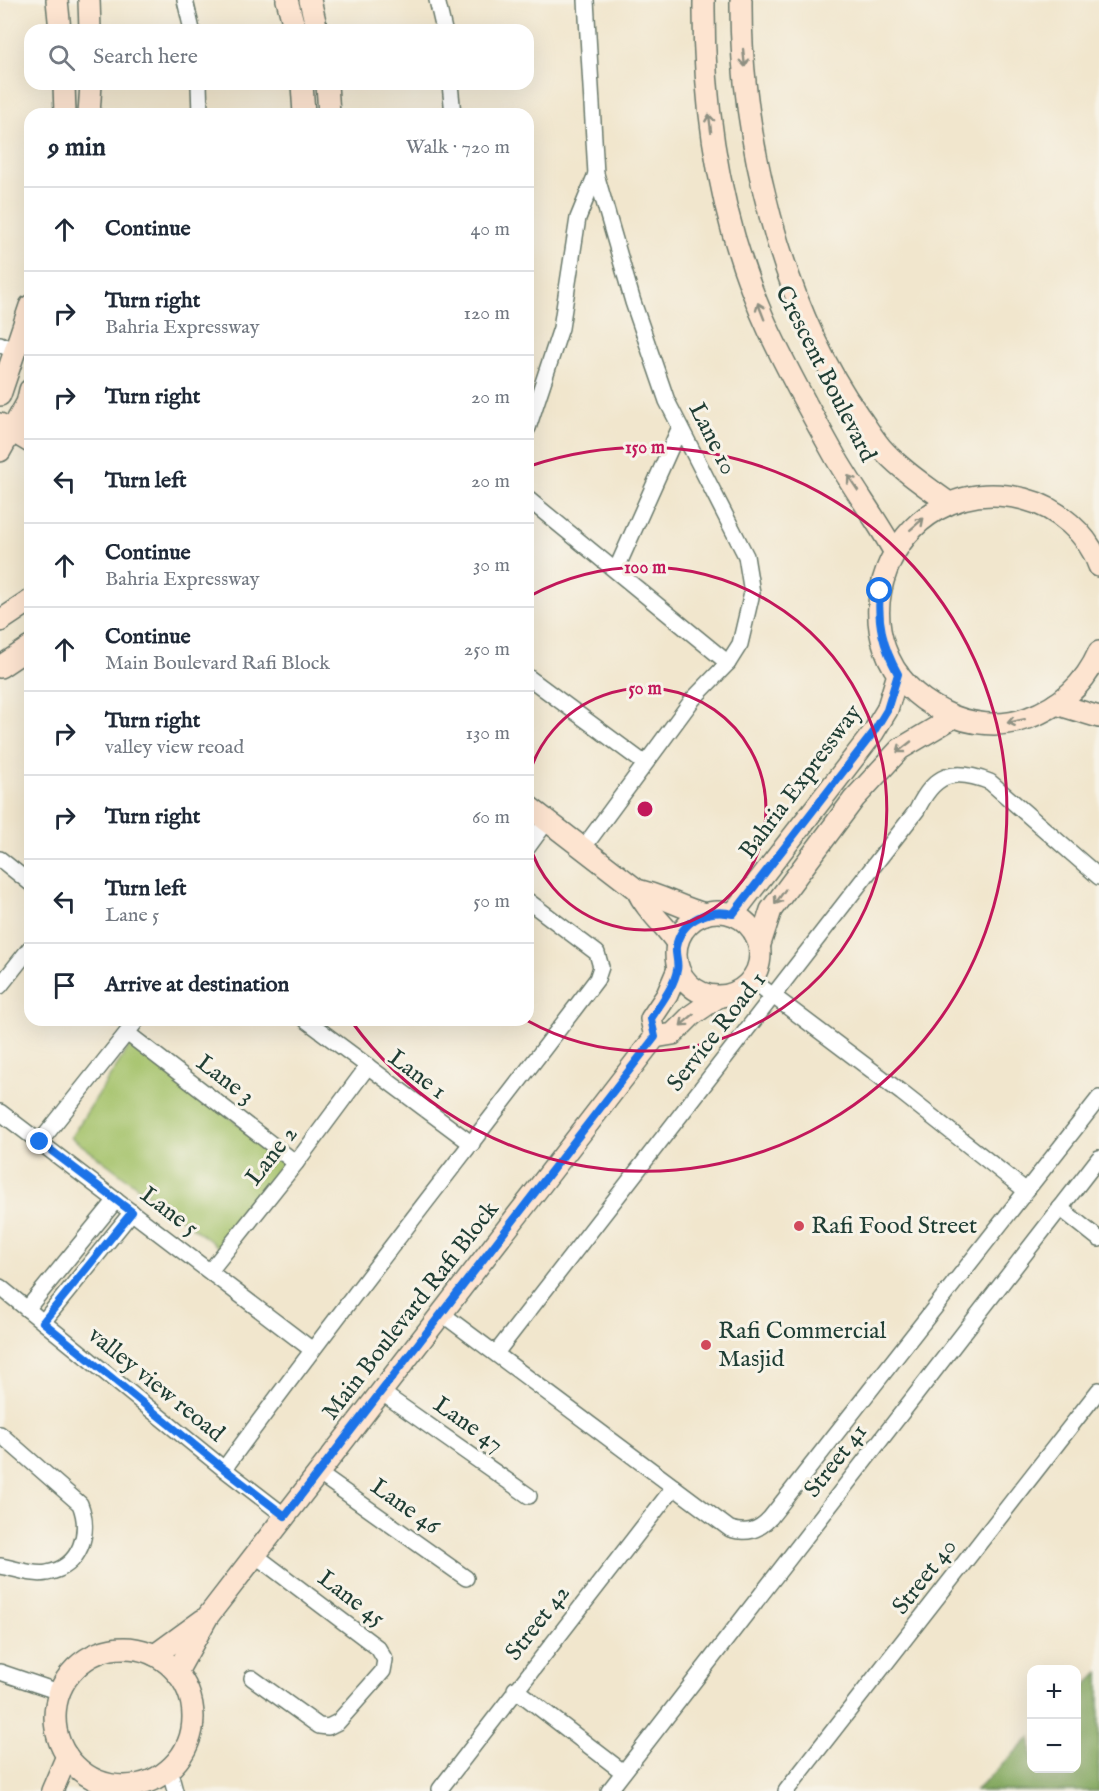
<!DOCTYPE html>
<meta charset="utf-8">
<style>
:root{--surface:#fff;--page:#f6f6f7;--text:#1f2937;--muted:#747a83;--line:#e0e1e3}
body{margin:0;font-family:"IM FELL English",serif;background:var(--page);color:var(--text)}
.controls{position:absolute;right:18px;bottom:18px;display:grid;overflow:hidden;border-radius:12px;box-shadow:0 6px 24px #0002}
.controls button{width:54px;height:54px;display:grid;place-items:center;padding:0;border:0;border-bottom:2px solid var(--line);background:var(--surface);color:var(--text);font:30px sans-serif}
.stop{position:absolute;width:18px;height:18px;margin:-14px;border:4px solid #1a73e8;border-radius:50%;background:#fff}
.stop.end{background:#1a73e8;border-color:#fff;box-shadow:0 2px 6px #0008}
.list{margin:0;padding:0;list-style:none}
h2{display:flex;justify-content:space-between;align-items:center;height:78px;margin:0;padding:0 24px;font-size:26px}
h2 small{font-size:20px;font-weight:400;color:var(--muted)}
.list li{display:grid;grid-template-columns:39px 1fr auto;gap:18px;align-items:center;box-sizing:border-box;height:84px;padding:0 24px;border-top:2px solid var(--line)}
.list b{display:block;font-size:22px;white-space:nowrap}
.list p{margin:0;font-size:20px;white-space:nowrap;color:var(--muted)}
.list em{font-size:20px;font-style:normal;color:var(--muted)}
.icon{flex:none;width:33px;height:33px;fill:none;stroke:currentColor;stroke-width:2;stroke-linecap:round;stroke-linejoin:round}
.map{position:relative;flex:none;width:1099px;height:1791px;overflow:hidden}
.search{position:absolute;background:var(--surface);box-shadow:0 6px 24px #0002;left:24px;top:24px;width:510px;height:66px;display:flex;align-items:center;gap:15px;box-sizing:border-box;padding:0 21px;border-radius:18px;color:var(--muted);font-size:22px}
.panel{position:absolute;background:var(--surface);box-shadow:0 6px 24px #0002;left:24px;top:108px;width:510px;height:918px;border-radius:18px}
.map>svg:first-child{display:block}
.green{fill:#a4c26a;stroke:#62804f;stroke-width:1.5}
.forest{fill:#83a85e;stroke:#517249;stroke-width:1.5}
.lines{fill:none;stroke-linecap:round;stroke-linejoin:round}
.street-casing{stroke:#68786a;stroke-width:18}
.secondary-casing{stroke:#68786a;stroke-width:24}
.street{stroke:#fff;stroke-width:15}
.secondary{stroke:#fde4d0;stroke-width:21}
.oneway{stroke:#8e9082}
.route{stroke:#1a73e8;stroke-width:8}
.ring{fill:none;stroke:#c2185b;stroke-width:3}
.poi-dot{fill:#d1495b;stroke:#f7f3e8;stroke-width:2}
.labels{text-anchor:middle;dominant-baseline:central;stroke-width:6;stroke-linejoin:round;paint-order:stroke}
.street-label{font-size:24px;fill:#1f3d34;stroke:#f7f3e8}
.poi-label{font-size:24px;fill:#1f3d34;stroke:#f7f3e8;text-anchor:start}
.centre{fill:#c2185b;stroke:#f7f3e8;stroke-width:3}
.ring-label{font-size:18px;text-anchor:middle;font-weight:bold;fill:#c2185b;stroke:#f7f3e8;stroke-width:6;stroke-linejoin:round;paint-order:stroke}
</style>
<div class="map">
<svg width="1099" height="1791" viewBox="0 0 1099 1791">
<rect width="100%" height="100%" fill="#f7f3e8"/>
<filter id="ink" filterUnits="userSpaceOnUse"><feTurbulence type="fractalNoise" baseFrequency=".0167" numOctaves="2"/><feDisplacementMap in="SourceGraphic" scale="12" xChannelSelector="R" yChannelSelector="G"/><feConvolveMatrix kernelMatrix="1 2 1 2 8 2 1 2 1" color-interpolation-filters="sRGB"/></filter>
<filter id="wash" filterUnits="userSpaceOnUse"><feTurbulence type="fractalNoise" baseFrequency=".008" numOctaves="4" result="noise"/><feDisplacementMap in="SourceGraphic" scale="24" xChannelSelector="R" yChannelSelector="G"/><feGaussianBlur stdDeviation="1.35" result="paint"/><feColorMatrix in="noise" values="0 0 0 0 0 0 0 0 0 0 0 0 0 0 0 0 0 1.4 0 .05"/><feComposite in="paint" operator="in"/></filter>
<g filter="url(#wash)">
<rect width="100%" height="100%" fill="#f1e6cd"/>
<path class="green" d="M 132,1042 L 291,1165 L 224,1251 L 71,1137 Z"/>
<path class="forest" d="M 1099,1672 L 1099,1791 L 975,1791 L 1031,1737 L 1032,1768 L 1076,1768 L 1077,1694 Z"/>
</g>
<g filter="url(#ink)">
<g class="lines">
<g class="street-casing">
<g id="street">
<path d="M 185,0 L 192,30"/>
<path d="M 437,0 L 444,30"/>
<path d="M 199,84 L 200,114"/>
<path d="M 450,84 L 453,114"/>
<path d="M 0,344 L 15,352"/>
<path d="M 528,428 L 561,328 L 578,218 L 596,174"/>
<path d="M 528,499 L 728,663"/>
<path d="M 616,570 L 680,427"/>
<path d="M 528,677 L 644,763"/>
<path d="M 528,847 L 547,821"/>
<path d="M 584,847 L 693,699 L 728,663 L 740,644 L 752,593 L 746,556 L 667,401 L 633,302 L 596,174 L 586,0"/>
<path d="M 0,859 L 30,883"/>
<path d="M 752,980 L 902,1093 L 1025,1190"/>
<path d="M 0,986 L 30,948"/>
<path d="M 306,1020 L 472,1144"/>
<path d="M 127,1033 L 296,1163"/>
<path d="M 0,1112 L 311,1349"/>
<path d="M 40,1142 L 137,1020"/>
<path d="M 1060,1208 L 1099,1239"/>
<path d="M 210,1271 L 296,1163 L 368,1066"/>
<path d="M 0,1287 L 224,1469 L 285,1516"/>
<path d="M 27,1309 L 116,1200"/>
<path d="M 441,1313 L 730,1529 C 747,1534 758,1531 770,1518 L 1099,1098"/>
<path d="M 43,1322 L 132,1212"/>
<path d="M 496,1353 L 917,810 C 934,774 953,767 990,782 L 1099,877"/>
<path d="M 381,1392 L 529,1496"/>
<path d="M 0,1434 L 80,1504 C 91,1532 81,1567 47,1573 C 33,1576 14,1568 0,1566"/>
<path d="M 224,1469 C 345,1303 473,1143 597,979 L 601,967 L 597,953 L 528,901"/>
<path d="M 318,1473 L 466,1578"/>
<path d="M 0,1672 L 59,1692"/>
<path d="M 252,1678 L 319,1726 L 328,1727 L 338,1722 L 383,1671 L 385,1660 L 378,1648 L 255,1555"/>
<path d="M 515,1689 L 623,1772"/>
<path d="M 169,1769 L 175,1791"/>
<path d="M 440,1789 L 674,1487"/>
<path d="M 609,1791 L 1099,1158"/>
<path d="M 786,1791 L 1099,1390"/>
</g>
</g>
<g class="secondary-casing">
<g id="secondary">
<path d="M 57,0 L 60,30"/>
<path d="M 89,0 L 90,30"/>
<path d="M 287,0 L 295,30"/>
<path d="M 310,0 L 317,30"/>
<path d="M 704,0 C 703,115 721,228 770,333 C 790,375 813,417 836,458 C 854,489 876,519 894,551"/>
<path d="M 741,0 C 740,134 781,305 858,415 C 867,427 875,442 885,452 C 904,472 927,487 949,503"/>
<path d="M 64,84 L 65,114"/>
<path d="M 302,84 L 304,114"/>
<path d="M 327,84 L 329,114"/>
<path d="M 89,114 L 91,84"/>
<path d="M 0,395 L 30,306"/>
<path d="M 0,424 L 30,442"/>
<path d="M 0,451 L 27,403 L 30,390"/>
<path d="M 1099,566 C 1089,534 1056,507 1024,499 C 889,466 819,651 944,712 C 969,725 1001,728 1028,718 C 1061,706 1085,684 1099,652"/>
<path d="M 0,621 L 30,601"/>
<path d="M 0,667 L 30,647"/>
<path d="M 1056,704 L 1099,717"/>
<path d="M 528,806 L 637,890 C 661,895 681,908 705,914"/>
<path d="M 637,890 C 646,910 665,925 677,943"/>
<circle cx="718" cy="954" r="42"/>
<path d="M 733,914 L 873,733 L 887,710 L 898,674"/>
<path d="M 760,944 L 771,910 L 854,799 L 900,749 L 954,717"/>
<path d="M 655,1037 L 673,1034 L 692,1015 L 718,997"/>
<path d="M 655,1037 L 651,1019 L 667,995 L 678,969"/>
<circle cx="124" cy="1717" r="69"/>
<path d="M 155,1655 L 203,1620"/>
<path d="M 177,1672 L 208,1616 L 655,1037"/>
<path d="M 52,1791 L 67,1756"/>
</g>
</g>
<use href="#street" class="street"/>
<use href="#secondary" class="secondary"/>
</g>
<defs><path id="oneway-shaft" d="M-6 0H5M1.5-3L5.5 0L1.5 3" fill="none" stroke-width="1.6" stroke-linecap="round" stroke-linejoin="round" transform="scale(1.5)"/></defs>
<g class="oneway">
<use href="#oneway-shaft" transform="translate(744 58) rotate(84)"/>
<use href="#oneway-shaft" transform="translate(710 123) rotate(-97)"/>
<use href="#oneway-shaft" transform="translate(761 311) rotate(-111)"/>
<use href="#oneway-shaft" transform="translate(853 483) rotate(-124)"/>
<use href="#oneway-shaft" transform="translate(917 524) rotate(-41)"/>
<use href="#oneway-shaft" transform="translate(1016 721) rotate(168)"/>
<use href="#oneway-shaft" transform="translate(904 747) rotate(142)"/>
<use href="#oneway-shaft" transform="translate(780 897) rotate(125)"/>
<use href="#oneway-shaft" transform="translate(687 1020) rotate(139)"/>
</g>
</g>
<g class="lines" filter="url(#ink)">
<path class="route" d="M 40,1142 L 132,1212 L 43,1322 L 224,1469 L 285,1516 L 655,1037 L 651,1019 C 660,1004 674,987 677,970 C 679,963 675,955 676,947 C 681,920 708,908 733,914 L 873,733 L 887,710 L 898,674 C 883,647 877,623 880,591"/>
</g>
<g class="ring">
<path d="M528 778A121 121 0 1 1 528 840"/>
<path d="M530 596A242 242 0 1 1 528 1021"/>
<path d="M530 466A362 362 0 1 1 352 1022"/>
</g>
<g class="poi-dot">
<circle cx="799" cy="1226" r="6"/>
<circle cx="706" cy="1345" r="6"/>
</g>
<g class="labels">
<g class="street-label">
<text transform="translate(825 374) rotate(63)">Crescent Boulevard</text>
<text transform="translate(712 439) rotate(63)">Lane 10</text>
<text transform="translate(801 782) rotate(-53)">Bahria Expressway</text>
<text transform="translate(717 1032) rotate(-52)">Service Road 1</text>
<text transform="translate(417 1075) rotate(37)">Lane 1</text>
<text transform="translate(225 1080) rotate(37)">Lane 3</text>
<text transform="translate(272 1156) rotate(-52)">Lane 2</text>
<text transform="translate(169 1212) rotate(37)">Lane 5</text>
<text transform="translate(411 1311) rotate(-52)">Main Boulevard Rafi Block</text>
<text transform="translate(156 1385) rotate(39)">valley view reoad</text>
<text transform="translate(468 1425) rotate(35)">Lane 47</text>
<text transform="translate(836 1461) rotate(-52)">Street 41</text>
<text transform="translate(405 1507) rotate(35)">Lane 46</text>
<text transform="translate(925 1577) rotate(-52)">Street 40</text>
<text transform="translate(351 1599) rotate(37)">Lane 45</text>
<text transform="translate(538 1623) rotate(-52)">Street 42</text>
</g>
<g class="poi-label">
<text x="811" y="1226">Rafi Food Street</text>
<text x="718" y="1331">Rafi Commercial<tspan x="718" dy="28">Masjid</tspan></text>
</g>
</g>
<circle cx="645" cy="809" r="9" class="centre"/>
<g class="ring-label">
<text x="645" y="453">150 m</text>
<text x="645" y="573">100 m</text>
<text x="645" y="694">50 m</text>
</g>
</svg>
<div class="controls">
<button>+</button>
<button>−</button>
</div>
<div class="stop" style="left:880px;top:591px"></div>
<div class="stop end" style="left:40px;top:1142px"></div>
<div class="search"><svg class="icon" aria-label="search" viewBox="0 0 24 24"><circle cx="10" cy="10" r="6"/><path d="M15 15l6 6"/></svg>Search here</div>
<section class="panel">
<h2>9 min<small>Walk · 720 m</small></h2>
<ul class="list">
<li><svg class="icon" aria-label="ahead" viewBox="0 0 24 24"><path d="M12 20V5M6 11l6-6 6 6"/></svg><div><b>Continue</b></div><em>40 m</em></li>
<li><svg class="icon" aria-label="right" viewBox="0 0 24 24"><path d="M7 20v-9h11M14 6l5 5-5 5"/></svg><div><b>Turn right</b><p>Bahria Expressway</p></div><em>120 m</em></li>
<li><svg class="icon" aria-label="right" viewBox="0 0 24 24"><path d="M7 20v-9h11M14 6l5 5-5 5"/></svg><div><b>Turn right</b></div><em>20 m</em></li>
<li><svg class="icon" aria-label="left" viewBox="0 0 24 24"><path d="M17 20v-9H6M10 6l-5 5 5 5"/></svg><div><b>Turn left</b></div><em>20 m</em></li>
<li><svg class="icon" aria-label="ahead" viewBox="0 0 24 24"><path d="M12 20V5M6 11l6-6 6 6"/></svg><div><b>Continue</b><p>Bahria Expressway</p></div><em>30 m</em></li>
<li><svg class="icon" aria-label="ahead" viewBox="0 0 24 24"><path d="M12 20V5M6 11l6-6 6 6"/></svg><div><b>Continue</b><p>Main Boulevard Rafi Block</p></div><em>250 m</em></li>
<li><svg class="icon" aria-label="right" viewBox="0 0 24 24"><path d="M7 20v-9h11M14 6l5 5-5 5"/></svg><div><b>Turn right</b><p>valley view reoad</p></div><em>130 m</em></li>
<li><svg class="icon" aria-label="right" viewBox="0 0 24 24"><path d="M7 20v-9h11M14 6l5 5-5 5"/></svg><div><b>Turn right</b></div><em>60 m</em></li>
<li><svg class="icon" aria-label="left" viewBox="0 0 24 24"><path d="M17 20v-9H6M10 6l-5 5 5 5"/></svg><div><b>Turn left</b><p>Lane 5</p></div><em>50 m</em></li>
<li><svg class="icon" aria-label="arrive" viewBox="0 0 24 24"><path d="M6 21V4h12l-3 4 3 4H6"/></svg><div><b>Arrive at destination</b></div></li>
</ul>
</section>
</div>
